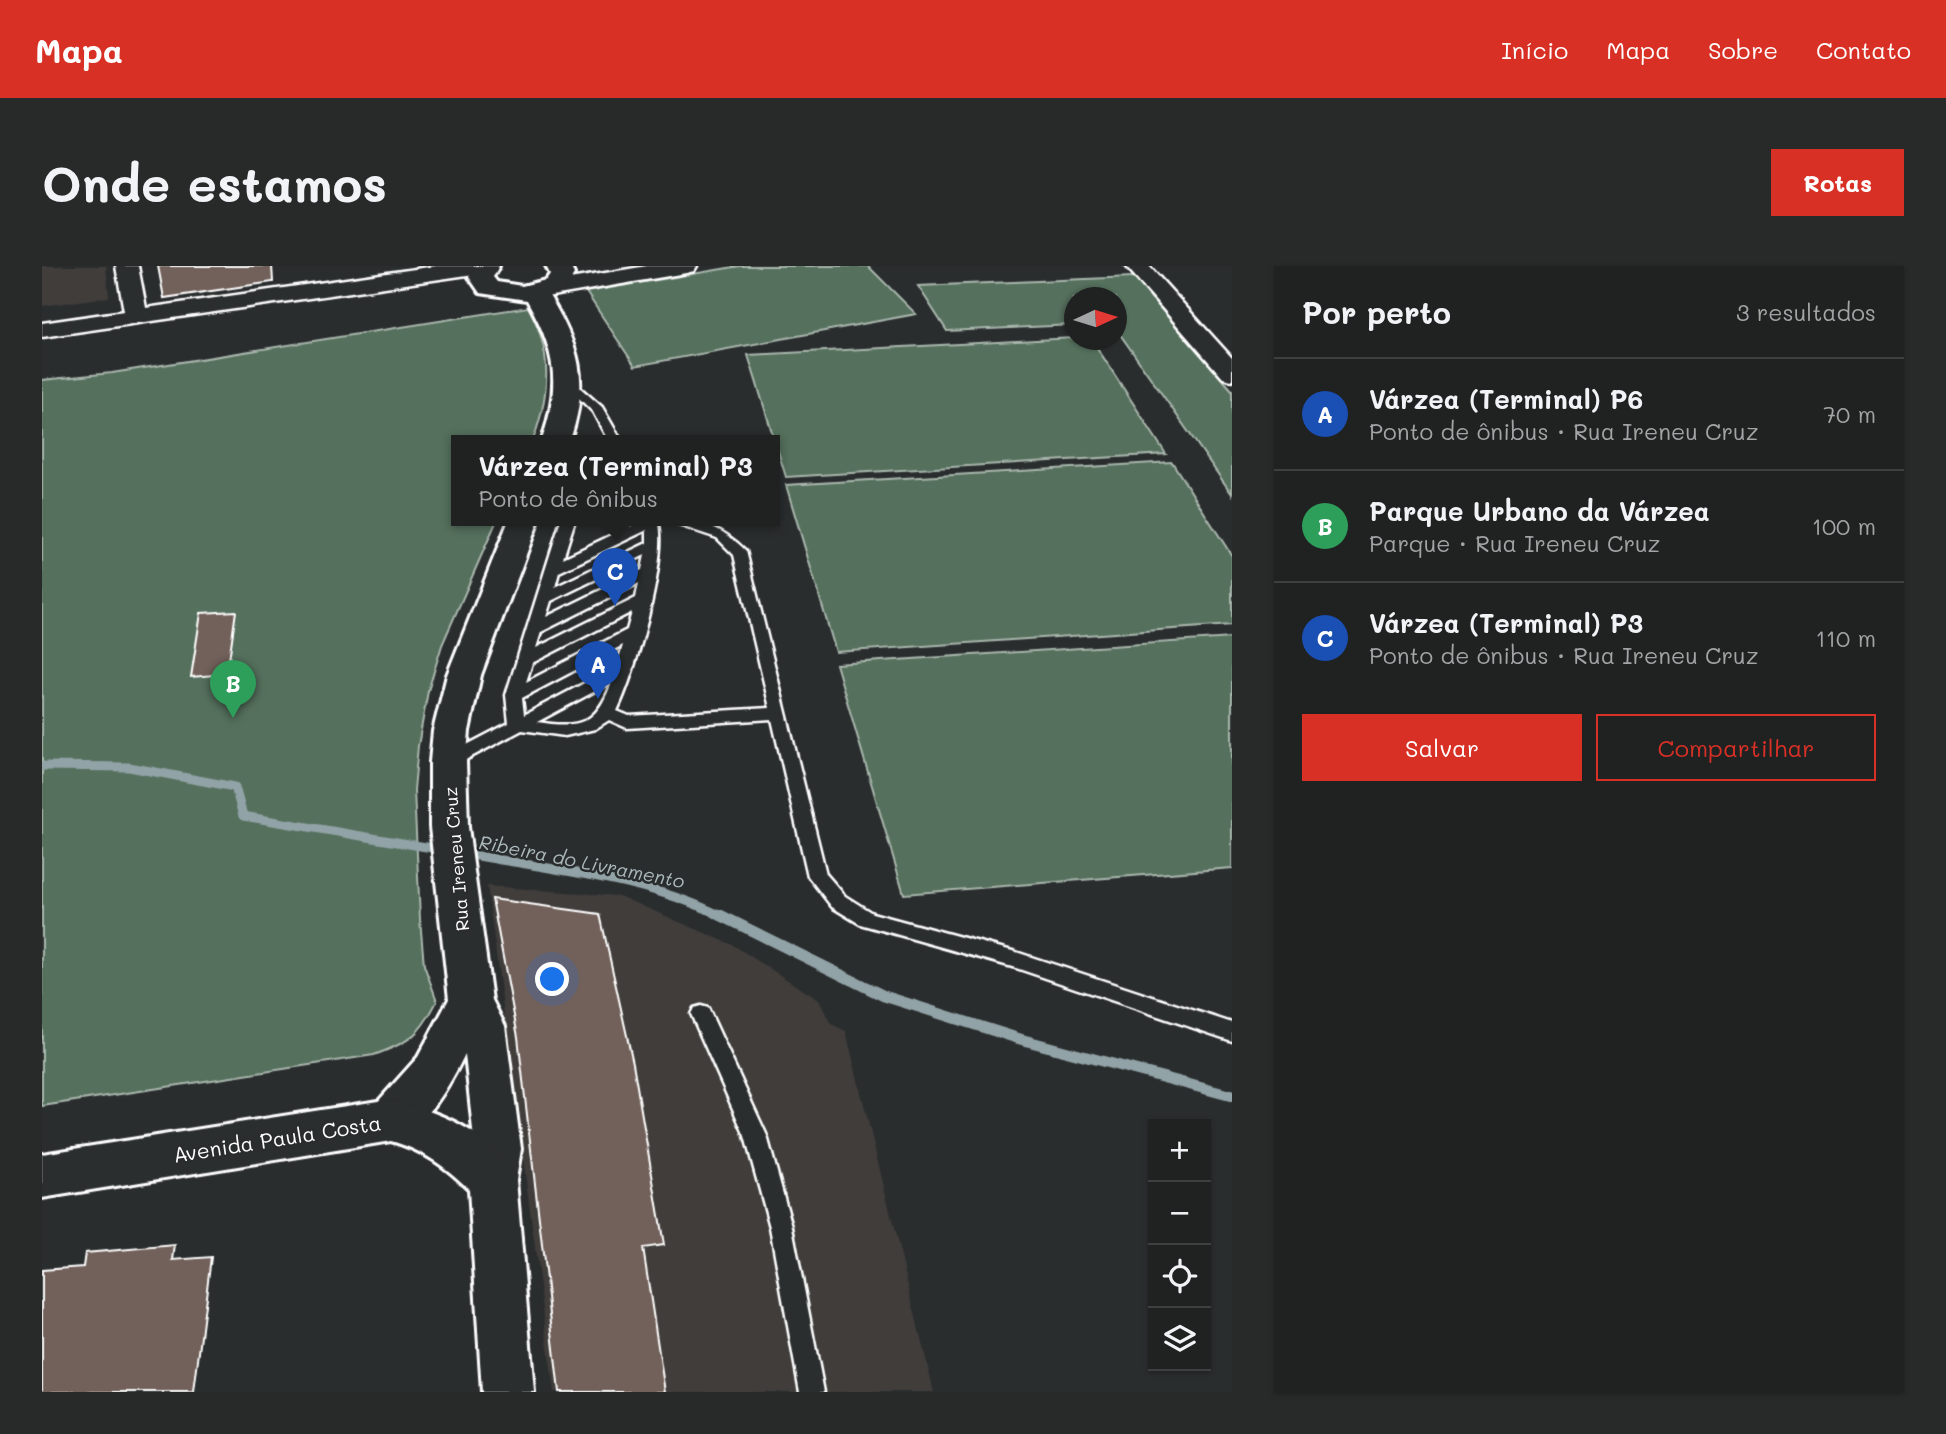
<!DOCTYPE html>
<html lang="pt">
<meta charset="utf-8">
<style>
:root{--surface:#202222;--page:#282a2a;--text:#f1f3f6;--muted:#a2a4a5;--line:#3d3f40;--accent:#d93025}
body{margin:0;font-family:Mali,sans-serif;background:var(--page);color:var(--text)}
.controls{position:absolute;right:21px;bottom:21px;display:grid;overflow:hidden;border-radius:0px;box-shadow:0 2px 5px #0004}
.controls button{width:63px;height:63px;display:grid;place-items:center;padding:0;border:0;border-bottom:2px solid var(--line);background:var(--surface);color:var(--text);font:35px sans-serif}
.compass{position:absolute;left:1022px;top:21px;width:63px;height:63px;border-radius:50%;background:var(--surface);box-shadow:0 2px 5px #0004;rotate:86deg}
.you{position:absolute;left:511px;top:714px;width:24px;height:24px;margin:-18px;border:5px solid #fff;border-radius:50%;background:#1a73e8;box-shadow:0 0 0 10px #1a73e833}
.badge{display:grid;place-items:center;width:46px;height:46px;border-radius:50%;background:var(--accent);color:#fff;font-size:23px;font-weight:700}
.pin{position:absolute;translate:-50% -58px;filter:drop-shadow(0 2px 4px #0008)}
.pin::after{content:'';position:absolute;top:37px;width:24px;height:21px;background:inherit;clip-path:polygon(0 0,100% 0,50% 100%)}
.popup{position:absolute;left:409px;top:169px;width:329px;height:91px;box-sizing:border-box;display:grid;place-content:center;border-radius:0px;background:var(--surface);filter:drop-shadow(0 2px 5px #0005);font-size:23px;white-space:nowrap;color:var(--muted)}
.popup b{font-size:26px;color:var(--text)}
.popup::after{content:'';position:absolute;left:50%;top:100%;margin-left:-14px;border:14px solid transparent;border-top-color:var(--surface)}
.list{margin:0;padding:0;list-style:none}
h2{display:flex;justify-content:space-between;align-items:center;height:91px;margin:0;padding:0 28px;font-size:30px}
h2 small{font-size:23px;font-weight:400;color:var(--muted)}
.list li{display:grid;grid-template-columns:46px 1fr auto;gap:21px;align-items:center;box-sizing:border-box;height:112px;padding:0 28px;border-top:2px solid var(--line)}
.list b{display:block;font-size:26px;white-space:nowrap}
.list p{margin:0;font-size:23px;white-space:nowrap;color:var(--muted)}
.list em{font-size:23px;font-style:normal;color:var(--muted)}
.actions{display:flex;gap:14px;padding:21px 28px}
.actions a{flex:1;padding:16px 0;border:2px solid var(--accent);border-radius:0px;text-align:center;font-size:24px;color:var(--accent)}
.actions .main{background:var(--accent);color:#fff}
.icon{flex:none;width:38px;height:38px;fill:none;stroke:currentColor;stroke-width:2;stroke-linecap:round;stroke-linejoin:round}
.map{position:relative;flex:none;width:1190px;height:1126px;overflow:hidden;border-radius:0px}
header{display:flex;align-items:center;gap:42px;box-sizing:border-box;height:98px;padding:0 35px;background:var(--accent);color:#fff}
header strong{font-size:33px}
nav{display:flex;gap:38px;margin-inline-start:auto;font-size:24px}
.intro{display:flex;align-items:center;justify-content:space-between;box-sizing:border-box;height:168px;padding:0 42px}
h1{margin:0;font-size:49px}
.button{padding:18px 32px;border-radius:0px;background:var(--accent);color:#fff;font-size:24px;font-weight:700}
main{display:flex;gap:42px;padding:0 42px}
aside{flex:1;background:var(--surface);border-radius:0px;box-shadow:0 2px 5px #0004}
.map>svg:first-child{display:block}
.built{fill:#403d3b}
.green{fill:#556f5d;stroke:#aab7ae;stroke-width:2}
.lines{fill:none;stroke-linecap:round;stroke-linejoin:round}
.stream-far1{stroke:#92a3a7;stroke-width:9}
.stream{stroke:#92a3a7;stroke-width:11}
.building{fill:#72615a;stroke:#fff;stroke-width:2}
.lane-casing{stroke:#fff;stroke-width:5}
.street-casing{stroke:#fff;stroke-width:5}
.secondary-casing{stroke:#fff;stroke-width:6}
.primary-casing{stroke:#fff;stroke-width:6}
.lane{fill:#2a2d2e;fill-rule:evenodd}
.street{fill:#2a2d2e;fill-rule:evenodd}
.secondary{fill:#2a2d2e;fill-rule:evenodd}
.primary{fill:#2a2d2e;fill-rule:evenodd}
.labels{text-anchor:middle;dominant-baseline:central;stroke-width:5;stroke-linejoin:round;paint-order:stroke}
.street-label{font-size:18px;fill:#fff;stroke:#2a2d2e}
.water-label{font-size:19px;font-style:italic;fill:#adbabd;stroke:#2a2d2e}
.near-street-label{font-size:21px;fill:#fff;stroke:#2a2d2e}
</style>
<header>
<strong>Mapa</strong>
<nav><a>Início</a><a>Mapa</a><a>Sobre</a><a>Contato</a></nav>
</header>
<div class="intro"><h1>Onde estamos</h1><a class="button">Rotas</a></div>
<main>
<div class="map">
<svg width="1190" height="1126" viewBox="0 0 1190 1126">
<rect width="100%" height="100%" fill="#2a2d2e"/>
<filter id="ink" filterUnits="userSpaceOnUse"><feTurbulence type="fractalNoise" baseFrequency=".0143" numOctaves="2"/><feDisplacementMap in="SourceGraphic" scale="14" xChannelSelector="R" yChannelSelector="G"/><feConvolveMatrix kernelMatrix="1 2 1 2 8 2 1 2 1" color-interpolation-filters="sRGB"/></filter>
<g filter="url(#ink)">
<g class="built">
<path d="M 0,0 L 64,0 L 67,31 L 0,40 Z"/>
<path d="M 445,620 L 577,630 L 691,679 L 777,734 L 789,758 L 804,765 L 892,1126 L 512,1126 Z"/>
</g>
<g class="green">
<path d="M 698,0 L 826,0 L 874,48 L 593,100 L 544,26 Z"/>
<path d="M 1091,11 L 1190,124 L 1190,228 L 1075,64 L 1074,32 L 1032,32 L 1032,59 L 905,65 L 876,20 Z"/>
<path d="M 486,41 C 511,84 508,128 491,174 L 414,174 L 414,254 L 455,254 L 400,379 L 386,425 L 376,480 L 372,524 L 378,653 L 382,699 L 395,735 C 378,769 368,776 332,789 L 0,840 L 0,114 L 70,107 Z"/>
<path d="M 1032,72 L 1050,74 L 1124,188 L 744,211 L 706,89 Z"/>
<path d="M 1130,196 L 1190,290 L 1190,359 L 794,386 L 744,219 Z"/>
<path d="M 1190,372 L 1190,602 L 862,628 L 794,398 Z"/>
</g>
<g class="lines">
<g class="stream-far1">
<path d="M 0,500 L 87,501 L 193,521 L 201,550 L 402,584"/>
<path d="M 420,587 C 503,603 604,612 679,650"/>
</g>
<path class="stream" d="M 676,648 L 842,730 L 978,773 L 1190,830"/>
</g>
<g class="building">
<path d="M 116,0 L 230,0 L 231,16 L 122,32 Z"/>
<path d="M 194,345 L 185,408 L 149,411 L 159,347 Z"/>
<path d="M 450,633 L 558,648 L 591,797 L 622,979 L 601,982 L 623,1126 L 517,1126 L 476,771 Z"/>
<path d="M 133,979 L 131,994 L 169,991 L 152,1126 L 0,1126 L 0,1004 L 41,1001 L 43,987 Z"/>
</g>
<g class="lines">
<g class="lane-casing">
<g id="lane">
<path d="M 527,112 L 560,141 L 579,174 L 566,174 L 551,146 L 521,116 Z"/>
<path d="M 519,254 L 533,254 L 521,292 L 602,254 L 616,254 C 627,291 593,409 575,445 L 587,450 L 728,442 L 692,289 L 675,272 L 621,254 C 658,254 678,259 704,285 L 784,608 L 803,630 L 830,647 L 974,686 L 1190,757 L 1190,775 L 974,702 L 818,658 L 790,641 L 766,610 L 730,453 L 585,462 L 567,454 L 553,463 L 523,470 L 480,464 L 412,500 L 400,500 L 398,496 L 400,492 L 467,457 L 464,429 ZM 605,264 L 605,277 L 513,321 L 517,306 ZM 603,289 L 600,304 L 504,351 L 509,335 ZM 597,317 L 594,332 L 494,382 L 499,366 ZM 590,346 L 585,364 L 484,416 L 490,397 ZM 581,379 L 575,400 L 482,449 L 480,432 ZM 570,416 C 555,458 538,463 495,456 Z"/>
<path d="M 659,740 L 666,742 L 725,870 L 750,961 L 782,1126 L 758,1126 L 728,961 L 703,870 L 649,748 L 652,742 Z"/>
</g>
</g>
<g class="street-casing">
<g id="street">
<path d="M 74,0 L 96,0 L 104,42 L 394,0 L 450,0 L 447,5 L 439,7 L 0,71 L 0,57 L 82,45 Z"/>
<path d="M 605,0 L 655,0 L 652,5 L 644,7 L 504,31 L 496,29 L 493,24 L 496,19 L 504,17 Z"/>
<path d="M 1084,0 L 1107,0 L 1190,92 L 1190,114 L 1181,112 Z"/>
</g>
</g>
<g class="secondary-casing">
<g id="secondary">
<path d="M 433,0 L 457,0 L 451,11 L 455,16 L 480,20 L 504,14 L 508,8 L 504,0 L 528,0 L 532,8 L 522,24 L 506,28 C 538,81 548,114 528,174 L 500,174 C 519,118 514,85 485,34 L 438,27 L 427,11 Z"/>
<path d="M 467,254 L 497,254 L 439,409 L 427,465 L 424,496 L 426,561 L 434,620 L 450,734 L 463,760 L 479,883 L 474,914 L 467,930 L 450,936 L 433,930 L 426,914 L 433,883 L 423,788 C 407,820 384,862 349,875 L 333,869 L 326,854 L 333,839 L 376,791 L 407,733 L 388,561 L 388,496 L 391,465 L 405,409 Z"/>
</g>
</g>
<g class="primary-casing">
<path id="primary" d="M 349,833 C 396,846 452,866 474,914 L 492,1126 L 440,1126 L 427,923 C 403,900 381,884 349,875 L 0,932 L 0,888 Z"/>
</g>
<use href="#lane" class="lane"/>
<use href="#street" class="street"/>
<use href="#secondary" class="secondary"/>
<use href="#primary" class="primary"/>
</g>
</g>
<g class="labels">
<g class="street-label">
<text transform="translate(414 593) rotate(-95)">Rua Ireneu Cruz</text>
</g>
<g class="water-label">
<text transform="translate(540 595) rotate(11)">Ribeira do Livramento</text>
</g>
<g class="near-street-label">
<text transform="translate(235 872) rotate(-9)">Avenida Paula Costa</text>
</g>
</g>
</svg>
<div class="controls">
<button>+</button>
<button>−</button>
<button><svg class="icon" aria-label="locate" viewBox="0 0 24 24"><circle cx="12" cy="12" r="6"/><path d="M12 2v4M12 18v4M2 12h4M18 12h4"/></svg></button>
<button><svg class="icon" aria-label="layers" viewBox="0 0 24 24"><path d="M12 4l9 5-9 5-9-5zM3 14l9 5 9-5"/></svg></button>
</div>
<svg class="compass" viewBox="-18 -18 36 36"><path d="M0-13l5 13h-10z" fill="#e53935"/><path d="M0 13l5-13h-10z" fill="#a2a4a5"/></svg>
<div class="you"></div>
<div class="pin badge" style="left:556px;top:433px;background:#1a4fb4">A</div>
<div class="pin badge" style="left:191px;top:452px;background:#2e9e5b">B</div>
<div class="pin badge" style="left:573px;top:340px;background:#1a4fb4">C</div>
<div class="popup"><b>Várzea (Terminal) P3</b>Ponto de ônibus</div>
</div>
<aside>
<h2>Por perto<small>3 resultados</small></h2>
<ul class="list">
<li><span class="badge" style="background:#1a4fb4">A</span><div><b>Várzea (Terminal) P6</b><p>Ponto de ônibus · Rua Ireneu Cruz</p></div><em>70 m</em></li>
<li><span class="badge" style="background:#2e9e5b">B</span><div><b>Parque Urbano da Várzea</b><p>Parque · Rua Ireneu Cruz</p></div><em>100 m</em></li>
<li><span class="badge" style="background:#1a4fb4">C</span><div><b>Várzea (Terminal) P3</b><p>Ponto de ônibus · Rua Ireneu Cruz</p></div><em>110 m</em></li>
</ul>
<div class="actions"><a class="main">Salvar</a><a>Compartilhar</a></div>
</aside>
</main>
